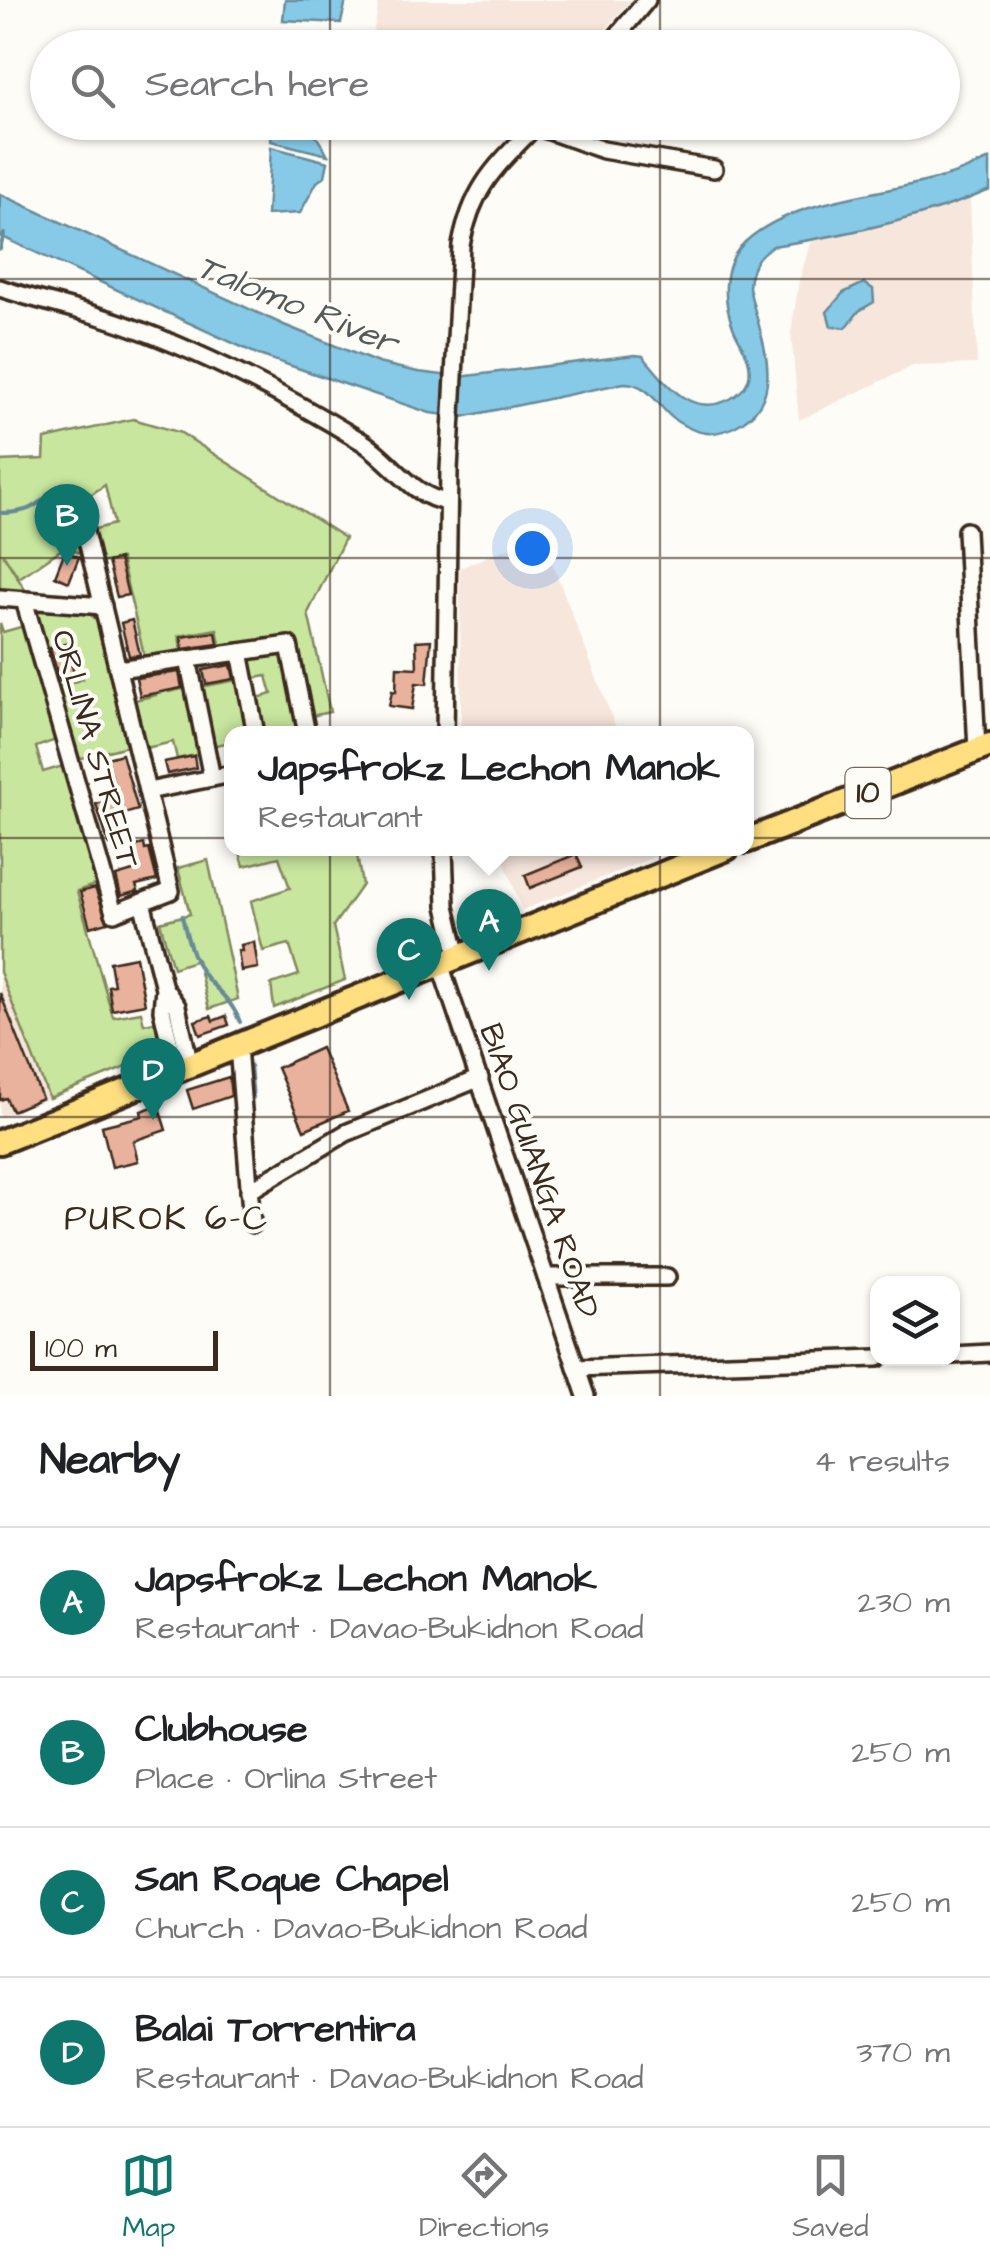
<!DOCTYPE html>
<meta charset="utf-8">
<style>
:root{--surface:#fff;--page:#f6f6f6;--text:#202124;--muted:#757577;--line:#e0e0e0;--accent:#0f766e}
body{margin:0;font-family:"Architects Daughter",sans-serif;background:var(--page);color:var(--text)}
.controls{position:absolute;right:30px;bottom:30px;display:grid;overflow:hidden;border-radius:20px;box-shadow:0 2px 8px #0004}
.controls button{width:90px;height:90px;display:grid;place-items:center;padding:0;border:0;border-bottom:2px solid var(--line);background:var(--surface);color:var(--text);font:50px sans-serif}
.scale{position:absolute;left:30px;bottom:25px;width:188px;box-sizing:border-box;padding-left:10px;border:5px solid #3b2a1e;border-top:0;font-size:28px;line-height:35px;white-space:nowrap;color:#3b2a1e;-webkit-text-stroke:8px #fdfcf7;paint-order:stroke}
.you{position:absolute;left:532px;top:548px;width:35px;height:35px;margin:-25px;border:8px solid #fff;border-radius:50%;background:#1a73e8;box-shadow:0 0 0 15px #1a73e833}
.badge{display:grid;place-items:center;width:65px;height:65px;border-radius:50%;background:var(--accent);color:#fff;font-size:32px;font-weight:700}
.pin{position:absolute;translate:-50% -82px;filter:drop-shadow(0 2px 5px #0008)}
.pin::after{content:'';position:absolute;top:52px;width:35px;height:30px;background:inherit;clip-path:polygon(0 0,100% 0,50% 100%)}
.popup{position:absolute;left:224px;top:726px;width:530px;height:130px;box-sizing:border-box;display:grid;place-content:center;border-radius:20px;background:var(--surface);filter:drop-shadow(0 2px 8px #0005);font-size:32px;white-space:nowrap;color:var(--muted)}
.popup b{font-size:38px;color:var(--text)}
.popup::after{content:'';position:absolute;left:50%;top:100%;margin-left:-20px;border:20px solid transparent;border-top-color:var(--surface)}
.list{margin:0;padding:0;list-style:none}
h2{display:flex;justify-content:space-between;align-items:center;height:130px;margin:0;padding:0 40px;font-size:42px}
h2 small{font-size:32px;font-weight:400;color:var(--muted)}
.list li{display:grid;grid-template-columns:65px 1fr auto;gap:30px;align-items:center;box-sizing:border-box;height:150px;padding:0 40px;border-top:2px solid var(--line)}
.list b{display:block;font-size:38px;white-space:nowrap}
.list p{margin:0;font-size:32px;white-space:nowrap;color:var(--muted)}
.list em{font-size:32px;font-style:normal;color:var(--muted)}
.icon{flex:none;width:55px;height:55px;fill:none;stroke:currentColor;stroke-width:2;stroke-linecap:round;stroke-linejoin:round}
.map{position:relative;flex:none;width:990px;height:1396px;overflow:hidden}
.search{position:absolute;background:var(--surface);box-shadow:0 2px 8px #0004;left:30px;right:30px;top:30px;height:110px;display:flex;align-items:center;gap:25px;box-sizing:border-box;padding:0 35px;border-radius:55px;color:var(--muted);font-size:38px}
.sheet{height:730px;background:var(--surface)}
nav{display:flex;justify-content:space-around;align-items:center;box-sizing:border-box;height:140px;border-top:2px solid var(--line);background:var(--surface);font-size:28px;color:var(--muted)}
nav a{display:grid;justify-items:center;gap:5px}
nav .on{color:var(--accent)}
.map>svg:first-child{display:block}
.built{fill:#f7e6dc}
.green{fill:#c8e69e;stroke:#82885e;stroke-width:2.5}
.water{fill:#86cae7;stroke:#688a97;stroke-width:2.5}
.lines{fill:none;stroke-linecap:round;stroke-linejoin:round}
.stream{stroke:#688a97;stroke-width:4}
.building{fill:#e9b29d;stroke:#3b2a1e;stroke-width:2.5}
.minor-casing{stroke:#3b2a1e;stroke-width:22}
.highway-casing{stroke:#3b2a1e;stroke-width:30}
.minor{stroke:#fdfcf7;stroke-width:15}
.highway{stroke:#ffdf80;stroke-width:22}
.grid{fill:none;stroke:#3b2a1e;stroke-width:2.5;stroke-opacity:0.55}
.labels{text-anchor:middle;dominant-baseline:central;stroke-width:8;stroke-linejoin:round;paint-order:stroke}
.shield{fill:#fdfcf7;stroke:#75695f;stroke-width:2.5}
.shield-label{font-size:30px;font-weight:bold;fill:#3b2a1e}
.street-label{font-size:32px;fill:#3b2a1e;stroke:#fdfcf7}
.water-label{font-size:35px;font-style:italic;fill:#525a5a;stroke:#fdfcf7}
.neighbourhood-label{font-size:35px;letter-spacing:2.5px;fill:#3b2a1e;stroke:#fdfcf7}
</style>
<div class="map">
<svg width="990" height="1396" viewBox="0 0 990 1396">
<rect width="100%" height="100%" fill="#fdfcf7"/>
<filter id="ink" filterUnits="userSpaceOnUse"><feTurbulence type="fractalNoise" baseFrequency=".01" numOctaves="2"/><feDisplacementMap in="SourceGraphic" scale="20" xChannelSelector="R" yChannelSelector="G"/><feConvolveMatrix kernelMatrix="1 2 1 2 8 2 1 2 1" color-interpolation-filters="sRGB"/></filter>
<g filter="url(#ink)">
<g class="built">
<path d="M 379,0 L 631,0 L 590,47 L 371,47 Z"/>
<path d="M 970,199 L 977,364 L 913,366 L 799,420 L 791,333 L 799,280 L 812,240 Z"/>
<path d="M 541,534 L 618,733 L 461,733 L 460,568 Z"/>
<path d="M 662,848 L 664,853 L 522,910 L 500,849 Z"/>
<path d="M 0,974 L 49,1098 L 0,1117 Z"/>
</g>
<g class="green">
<path d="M 133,419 L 181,433 L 345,538 L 308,613 L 330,712 L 311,716 L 293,638 L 221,648 L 217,629 L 179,636 L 182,655 L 145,659 L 121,559 L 100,563 L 92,530 L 114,524 L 105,485 L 71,508 L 80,553 L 65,547 L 19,578 L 3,554 L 27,593 L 0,591 L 0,461 L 44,459 L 45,439 Z"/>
<path d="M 41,609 L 87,612 L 96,619 L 127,746 L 78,759 L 58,687 L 83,679 L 72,642 L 47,649 L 36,611 Z"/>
<path d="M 0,623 L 3,632 L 24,626 L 56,740 L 36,747 L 43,772 L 63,766 L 97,884 L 77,891 L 113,1017 L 141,1012 L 144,1024 L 160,1021 L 166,1051 L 49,1098 L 0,972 Z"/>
<path d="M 282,653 L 299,733 L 261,733 L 254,699 L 272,694 L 267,676 L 250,679 L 246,661 Z"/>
<path d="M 165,672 L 169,692 L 187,688 L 200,754 L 177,759 L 173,742 L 146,748 L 135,700 L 156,695 L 151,674 Z"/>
<path d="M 237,680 L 247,733 L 232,734 L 231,742 L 211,746 L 200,687 Z"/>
<path d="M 239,849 L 356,849 L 362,885 L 333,926 L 345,980 L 274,1008 L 271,984 L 299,975 L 289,944 L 263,951 L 251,901 L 290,888 L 279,857 L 244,866 Z"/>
<path d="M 208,860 L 238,999 L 209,1009 L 197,960 L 173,968 L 160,922 L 190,914 L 178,868 Z"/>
</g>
<g class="water">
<path d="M 285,0 L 346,0 L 341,23 L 283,20 Z"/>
<path d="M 272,123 L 319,123 L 316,136 L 328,155 L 271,141 Z"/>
<path d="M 271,147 L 328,162 L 325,176 L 317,182 L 300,213 L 267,215 Z"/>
<path d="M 990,159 L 990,190 C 922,219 846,235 773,246 C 756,255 750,269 749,287 C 758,334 792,397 736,426 C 714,437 699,435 678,422 C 657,409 653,384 624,383 L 462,417 L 430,413 L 259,355 L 0,236 L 0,194 L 284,325 L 378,363 L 418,372 L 459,377 L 635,355 L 643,356 C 666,383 690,419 730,399 C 738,395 747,387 749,377 C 753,359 739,343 733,327 C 722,298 722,264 745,242 C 794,197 885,195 947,176 C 962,172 976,165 990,159 Z"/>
<path d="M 864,283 L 873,289 L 874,302 L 859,311 L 846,328 L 831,326 L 827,312 L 843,293 Z"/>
</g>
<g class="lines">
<g class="stream">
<path d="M 0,249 L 4,234"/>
<path d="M 0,513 C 11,513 25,512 34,506 C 49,497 55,489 73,489 L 82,501"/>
<path d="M 182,916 C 188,941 193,965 211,983 C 224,996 233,1004 240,1022"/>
<path d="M 250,1065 L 253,1098"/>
</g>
</g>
<g class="building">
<path d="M 65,551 L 79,557 L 69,582 L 55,576 Z"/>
<path d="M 119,559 L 128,595 L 117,597 L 108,562 Z"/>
<path d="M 132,620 L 140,655 L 129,656 L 121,623 Z"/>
<path d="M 216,632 L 218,644 L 183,649 L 181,637 Z"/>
<path d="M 431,640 L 427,684 L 416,683 L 412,709 L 389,706 L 392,691 L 396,692 L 397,667 L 417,668 L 416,641 Z"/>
<path d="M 65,644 L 75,676 L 60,681 L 50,648 Z"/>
<path d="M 231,665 L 234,679 L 206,684 L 203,670 Z"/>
<path d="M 179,672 L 182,688 L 140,696 L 136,678 Z"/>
<path d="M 122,754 L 138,810 L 117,816 L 119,823 L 116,824 L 121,842 L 109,845 L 96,804 L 117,798 L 107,758 Z"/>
<path d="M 194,756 L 196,768 L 167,774 L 164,762 Z"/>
<path d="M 144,844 L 145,850 L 149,849 L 157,880 L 136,885 L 138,891 L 121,896 L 116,876 L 136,870 L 132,847 Z"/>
<path d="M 576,854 L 582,867 L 530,888 L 525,875 Z"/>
<path d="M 95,888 L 108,922 L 90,927 L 80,892 Z"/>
<path d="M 254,942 L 258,968 L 241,971 L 238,951 L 242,951 L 241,945 Z"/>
<path d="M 136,957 L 145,1004 L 112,1010 L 108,986 L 114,985 L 110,962 Z"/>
<path d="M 0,993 L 42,1098 L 12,1111 L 6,1098 L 0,1100 Z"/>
<path d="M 211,1016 L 213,1021 L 226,1016 L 229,1025 L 200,1035 L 195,1021 Z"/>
<path d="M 321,1048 L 348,1111 L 304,1130 L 277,1068 Z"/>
<path d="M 229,1077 L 231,1096 L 193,1109 L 187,1090 Z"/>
<path d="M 158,1105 L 166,1130 L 133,1141 L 138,1161 L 112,1167 L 102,1126 L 142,1116 L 141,1111 Z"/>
</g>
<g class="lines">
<g class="minor-casing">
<g id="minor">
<path d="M 607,48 L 647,0"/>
<path d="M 535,126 L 603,150 L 714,169"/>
<path d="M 0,288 C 41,302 85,310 126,325 C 207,354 287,396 361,441 C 391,459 412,498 448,502"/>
<path d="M 966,531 L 977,750"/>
<path d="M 0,598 L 103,606"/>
<path d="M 24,600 L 114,913 L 171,891 L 79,507"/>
<path d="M 240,652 L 256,734"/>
<path d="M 188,659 L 212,778"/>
<path d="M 118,669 L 289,645 L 307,734"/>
<path d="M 445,734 L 449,470 L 461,245 C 473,184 497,166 539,122"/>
<path d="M 148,791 L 232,774"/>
<path d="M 444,848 L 446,906 L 458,957"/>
<path d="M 142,902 L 164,988 L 162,1010 L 176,1071"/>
<path d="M 440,964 L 586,1396"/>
<path d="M 164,988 L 177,1006 L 190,1065"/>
<path d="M 238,1046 L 252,1224"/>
<path d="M 249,1191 L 346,1133 L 480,1078"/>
<path d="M 546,1277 L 667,1277"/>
<path d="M 952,1355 L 990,1353"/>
<path d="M 576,1368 L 878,1358"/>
</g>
</g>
<g class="highway-casing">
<g id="highway">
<path d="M 746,841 L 990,745"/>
<path d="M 0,1142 L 727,848"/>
</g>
</g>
<use href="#minor" class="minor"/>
<use href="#highway" class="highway"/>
</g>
</g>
<path class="grid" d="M 330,0 L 330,48M 660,0 L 660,48M 330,122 L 330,1396M 660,122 L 660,1396M 0,279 L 990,279M 0,558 L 990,558M 0,838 L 990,838M 0,1117 L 990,1117"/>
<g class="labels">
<rect class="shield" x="845.5" y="768" width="45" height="50" rx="8"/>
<g class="shield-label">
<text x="868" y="793">10</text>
</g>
<g class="street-label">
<text transform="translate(95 749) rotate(74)">ORLINA STREET</text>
<text transform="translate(539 1171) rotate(71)">BIAO GUIANGA ROAD</text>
</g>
<g class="water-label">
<text transform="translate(297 305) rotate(22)">Talomo River</text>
</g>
<g class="neighbourhood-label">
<text x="167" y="1218">PUROK 6-C</text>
</g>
</g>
</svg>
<div class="controls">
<button><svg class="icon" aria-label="layers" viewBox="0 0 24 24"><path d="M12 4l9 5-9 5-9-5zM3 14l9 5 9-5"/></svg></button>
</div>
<div class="scale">100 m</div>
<div class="you"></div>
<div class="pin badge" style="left:489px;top:971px">A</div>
<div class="popup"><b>Japsfrokz Lechon Manok</b>Restaurant</div>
<div class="pin badge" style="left:67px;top:566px">B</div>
<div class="pin badge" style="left:409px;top:1000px">C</div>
<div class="pin badge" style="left:153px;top:1120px">D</div>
<div class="search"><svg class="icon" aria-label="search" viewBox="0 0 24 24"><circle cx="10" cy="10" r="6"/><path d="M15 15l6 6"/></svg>Search here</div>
</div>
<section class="sheet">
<h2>Nearby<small>4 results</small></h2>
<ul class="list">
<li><span class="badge">A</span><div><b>Japsfrokz Lechon Manok</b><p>Restaurant · Davao-Bukidnon Road</p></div><em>230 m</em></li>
<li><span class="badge">B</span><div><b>Clubhouse</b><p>Place · Orlina Street</p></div><em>250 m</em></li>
<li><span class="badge">C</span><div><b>San Roque Chapel</b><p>Church · Davao-Bukidnon Road</p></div><em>250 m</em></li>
<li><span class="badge">D</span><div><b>Balai Torrentira</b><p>Restaurant · Davao-Bukidnon Road</p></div><em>370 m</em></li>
</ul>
</section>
<nav>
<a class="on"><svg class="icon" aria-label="map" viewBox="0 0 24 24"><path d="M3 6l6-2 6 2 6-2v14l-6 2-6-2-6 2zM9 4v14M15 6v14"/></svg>Map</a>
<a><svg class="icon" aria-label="directions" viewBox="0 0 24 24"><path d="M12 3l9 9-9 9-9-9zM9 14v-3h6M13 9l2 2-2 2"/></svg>Directions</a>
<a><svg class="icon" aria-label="saved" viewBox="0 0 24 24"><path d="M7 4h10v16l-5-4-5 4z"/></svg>Saved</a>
</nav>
